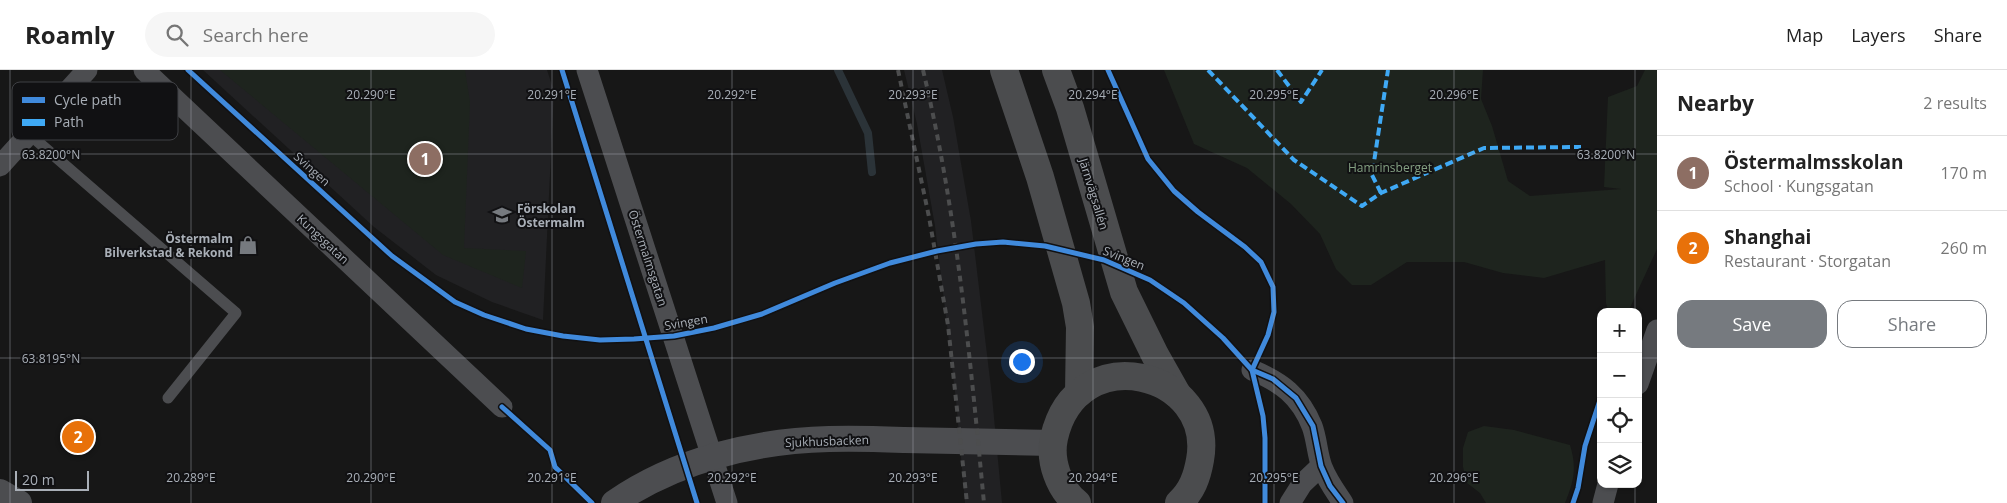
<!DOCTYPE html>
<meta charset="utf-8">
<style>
:root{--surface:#fff;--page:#f6f6f6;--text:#222;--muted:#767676;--line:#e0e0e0;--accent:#767a7f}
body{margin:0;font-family:"Open Sans",sans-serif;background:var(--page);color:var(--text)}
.controls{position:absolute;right:15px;bottom:15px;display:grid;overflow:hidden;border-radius:10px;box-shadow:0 1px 4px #0004}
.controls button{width:45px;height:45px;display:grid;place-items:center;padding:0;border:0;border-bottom:1px solid var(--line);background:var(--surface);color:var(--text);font:25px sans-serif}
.scale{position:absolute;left:15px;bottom:12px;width:74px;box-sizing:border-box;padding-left:5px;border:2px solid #a9afb7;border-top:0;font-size:14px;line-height:18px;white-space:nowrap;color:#a9afb7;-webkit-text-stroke:4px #111113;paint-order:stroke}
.you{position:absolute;left:1021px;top:291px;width:18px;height:18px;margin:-12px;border:4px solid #fff;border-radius:50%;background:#1a73e8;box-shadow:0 0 0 8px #1a73e833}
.badge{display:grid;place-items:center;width:32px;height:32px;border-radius:50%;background:var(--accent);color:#fff;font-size:16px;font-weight:700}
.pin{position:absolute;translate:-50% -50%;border:2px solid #fff;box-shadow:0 1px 5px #0006}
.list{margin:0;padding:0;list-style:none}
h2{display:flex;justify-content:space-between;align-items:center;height:65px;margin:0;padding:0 20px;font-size:21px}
h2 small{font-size:16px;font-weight:400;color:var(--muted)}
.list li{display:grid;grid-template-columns:32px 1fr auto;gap:15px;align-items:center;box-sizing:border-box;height:75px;padding:0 20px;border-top:1px solid var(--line)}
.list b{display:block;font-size:19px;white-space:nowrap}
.list p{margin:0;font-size:16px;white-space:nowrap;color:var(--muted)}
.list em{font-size:16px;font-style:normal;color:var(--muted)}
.actions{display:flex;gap:10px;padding:15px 20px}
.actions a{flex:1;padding:11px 0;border:1px solid var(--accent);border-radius:15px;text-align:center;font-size:18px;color:var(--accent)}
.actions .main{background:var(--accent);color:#fff}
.icon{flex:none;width:28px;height:28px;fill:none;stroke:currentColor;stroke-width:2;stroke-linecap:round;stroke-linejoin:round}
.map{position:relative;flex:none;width:1657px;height:433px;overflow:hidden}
header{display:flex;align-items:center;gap:30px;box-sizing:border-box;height:70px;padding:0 25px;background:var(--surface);border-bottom:1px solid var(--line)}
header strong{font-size:24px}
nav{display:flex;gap:28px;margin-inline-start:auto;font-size:18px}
.search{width:350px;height:45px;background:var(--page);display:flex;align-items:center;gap:12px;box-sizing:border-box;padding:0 18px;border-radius:28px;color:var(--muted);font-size:19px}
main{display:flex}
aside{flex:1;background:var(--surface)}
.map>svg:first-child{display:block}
.built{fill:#212123}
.green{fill:#1e241e}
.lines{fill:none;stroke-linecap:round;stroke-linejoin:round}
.stream{stroke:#2b3338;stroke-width:8}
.service{stroke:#4c4d50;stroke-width:11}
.minor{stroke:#4c4d50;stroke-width:21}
.tertiary{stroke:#4c4d50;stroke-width:26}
.secondary{stroke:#4b4c4e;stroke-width:28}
.rail{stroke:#4c4d4e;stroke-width:4;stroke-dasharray:6 5;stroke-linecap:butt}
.quiet{stroke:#3fa9f5;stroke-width:4;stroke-dasharray:8 4;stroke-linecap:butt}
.cycleway-casing{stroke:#111113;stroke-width:8}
.cycleway{stroke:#408adc;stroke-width:5}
.ticks{fill:none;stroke:#a9afb7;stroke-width:1;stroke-opacity:0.45}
.labels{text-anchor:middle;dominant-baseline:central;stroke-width:4;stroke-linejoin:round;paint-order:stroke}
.park-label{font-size:12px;fill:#84a082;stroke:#111113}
.street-label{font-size:12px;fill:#a9afb7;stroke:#111113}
.poi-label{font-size:12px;font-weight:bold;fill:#a9afb7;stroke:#111113;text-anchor:start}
.key{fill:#111113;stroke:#3f4044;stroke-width:1}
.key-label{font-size:14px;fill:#a9afb7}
.ticks-label{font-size:12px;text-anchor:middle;fill:#a9afb7;stroke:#111113;stroke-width:4;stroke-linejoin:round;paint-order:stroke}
</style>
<header>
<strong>Roamly</strong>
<div class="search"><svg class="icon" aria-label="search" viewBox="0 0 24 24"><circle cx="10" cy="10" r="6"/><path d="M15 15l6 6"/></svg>Search here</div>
<nav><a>Map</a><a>Layers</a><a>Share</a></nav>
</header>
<main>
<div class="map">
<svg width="1657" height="433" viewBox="0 0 1657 433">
<rect width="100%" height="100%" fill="#171717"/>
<g class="built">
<path d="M 203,0 L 547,0 L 554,21 L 543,250 L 492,232 L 436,205 L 374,157 Z"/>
<path d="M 904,0 L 942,0 L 953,47 L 971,151 L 992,326 L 1002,433 L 965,433 L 956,330 L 935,156 L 917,54 Z"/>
</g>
<g class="green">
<path d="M 220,0 L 465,0 L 470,32 L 464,178 L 526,181 L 522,218 L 443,185 Z"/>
<path d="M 1164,0 L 1483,0 L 1481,29 L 1492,56 L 1508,111 L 1530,126 L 1621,119 L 1604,117 L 1608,27 L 1637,16 L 1645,0 L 1657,0 L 1657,179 L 1628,242 L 1609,242 L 1606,233 L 1605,190 L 1544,208 L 1503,203 L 1464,192 L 1407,192 L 1371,215 L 1352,215 L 1336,199 L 1320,164 L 1291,134 L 1247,98 L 1194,74 Z"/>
<path d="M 1484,356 L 1514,360 L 1570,375 C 1577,398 1574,411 1565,433 L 1486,433 L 1480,423 L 1467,413 L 1463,397 L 1463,378 L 1468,362 Z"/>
</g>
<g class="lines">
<path class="stream" d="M 838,0 L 868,63 L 872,102"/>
<path class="service" d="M 29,64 L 236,243 L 168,328"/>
<g class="minor">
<path d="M 144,0 L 502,337"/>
<path d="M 587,0 L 727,433"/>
<path d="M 0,96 L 87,0"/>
<path d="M 1252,300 C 1281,312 1300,326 1312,356 C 1317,369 1317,384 1322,397 C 1327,410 1335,421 1343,433"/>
<path d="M 1638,314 L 1657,260"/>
<path d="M 1290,433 L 1302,414 L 1321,396"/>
<path d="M 1603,433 L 1608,414"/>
</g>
<g class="tertiary">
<path d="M 0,422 L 19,433"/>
<path d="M 614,433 C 676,390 754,371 829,369 C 854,368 879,369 905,370 C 954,371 1003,372 1053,373"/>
</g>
<g class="secondary">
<path d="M 1004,0 L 1040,107 L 1076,233 L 1080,257 L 1079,323"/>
<path d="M 1056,0 L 1070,38 L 1124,222 L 1155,285 L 1177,324"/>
<path d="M 1077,433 C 1059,419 1049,391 1054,368 C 1077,266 1216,302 1200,390 C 1197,407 1192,421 1179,433"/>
</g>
<g class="rail">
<path d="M 898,0 L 929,147 L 948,255 L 967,433"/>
<path d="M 923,0 C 957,142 970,288 984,433"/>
</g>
<g class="quiet">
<path d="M 1208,0 L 1294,90 L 1362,136 L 1381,123 L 1484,78 L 1581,77"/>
<path d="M 1277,0 L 1301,32 L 1322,0"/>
<path d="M 1381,123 L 1372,105 L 1388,0"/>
</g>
<g class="cycleway-casing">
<g id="cycleway">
<path d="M 188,0 L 392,186 L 455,232 L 484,245 L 526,259 L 563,266 L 600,270 L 634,269 L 674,266 L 714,258 L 762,244 L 835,213 L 890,193 L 937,181 L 976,174 L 1003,172 L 1045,176 L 1104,190 L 1150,210 L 1184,233 L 1223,268 L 1252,300 L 1273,309 L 1296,328 L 1313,356 L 1321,396 L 1330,416 L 1343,433"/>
<path d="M 562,0 L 697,433"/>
<path d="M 1108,0 L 1148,89 L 1174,121 L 1198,142 L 1245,177 L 1261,192 L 1273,217 L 1274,242 L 1268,265 L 1252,300 L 1263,346 L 1265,368 L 1265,433"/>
<path d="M 502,337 L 550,380 L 555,397 L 592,433"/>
<path d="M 1573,433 L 1578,418 L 1585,376 L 1601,327"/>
</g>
</g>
<use href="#cycleway" class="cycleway"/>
</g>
<path class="ticks" d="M 10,0 L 10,433M 191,0 L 191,433M 371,0 L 371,433M 552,0 L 552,433M 732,0 L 732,433M 913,0 L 913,433M 1093,0 L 1093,433M 1274,0 L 1274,433M 1454,0 L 1454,433M 1635,0 L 1635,242M 0,84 L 1657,84M 0,288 L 1601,288M 1638,288 L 1657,288M 1635,414 L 1635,433"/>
<defs>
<g id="school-bare" transform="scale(1.5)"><path d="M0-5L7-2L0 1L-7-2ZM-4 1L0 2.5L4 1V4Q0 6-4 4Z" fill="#767a7f" stroke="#111113" stroke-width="2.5" paint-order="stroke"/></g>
<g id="shop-bare" transform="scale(1.5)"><path d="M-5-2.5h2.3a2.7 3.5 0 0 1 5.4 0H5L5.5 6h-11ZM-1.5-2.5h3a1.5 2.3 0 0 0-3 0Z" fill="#767a7f" stroke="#111113" stroke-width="2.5" paint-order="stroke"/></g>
</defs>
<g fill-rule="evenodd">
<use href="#school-bare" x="502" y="145"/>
<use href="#shop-bare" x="248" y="175"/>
</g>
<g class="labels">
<g class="park-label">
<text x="1390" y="97">Hamrinsberget</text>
</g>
<g class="street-label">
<text transform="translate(312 99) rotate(42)">Svingen</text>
<text transform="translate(1094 124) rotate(73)">Järnvägsallén</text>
<text transform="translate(323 169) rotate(43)">Kungsgatan</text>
<text transform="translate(648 188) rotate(72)">Östermalmsgatan</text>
<text transform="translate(1124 188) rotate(22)">Svingen</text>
<text transform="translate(686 252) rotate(-10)">Svingen</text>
<text transform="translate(827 371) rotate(-2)">Sjukhusbacken</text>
</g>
<g class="poi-label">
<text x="517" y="138">Förskolan<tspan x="517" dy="14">Östermalm</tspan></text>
<text x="233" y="168" text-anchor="end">Östermalm<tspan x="233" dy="14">Bilverkstad &amp; Rekond</tspan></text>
</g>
</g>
<rect x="12" y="12" width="166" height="58" rx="8" class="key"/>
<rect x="22" y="27" width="23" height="6" fill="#408adc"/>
<rect x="22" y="49" width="23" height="7" fill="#3fa9f5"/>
<g class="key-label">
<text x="54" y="35">Cycle path</text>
<text x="54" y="57">Path</text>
</g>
<g class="ticks-label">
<text x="371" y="29">20.290°E</text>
<text x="552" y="29">20.291°E</text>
<text x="732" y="29">20.292°E</text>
<text x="913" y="29">20.293°E</text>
<text x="1093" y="29">20.294°E</text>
<text x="1274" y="29">20.295°E</text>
<text x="1454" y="29">20.296°E</text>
<text x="51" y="89">63.8200°N</text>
<text x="1606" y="89">63.8200°N</text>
<text x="51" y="293">63.8195°N</text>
<text x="191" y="412">20.289°E</text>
<text x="371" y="412">20.290°E</text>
<text x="552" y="412">20.291°E</text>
<text x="732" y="412">20.292°E</text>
<text x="913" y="412">20.293°E</text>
<text x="1093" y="412">20.294°E</text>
<text x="1274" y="412">20.295°E</text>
<text x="1454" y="412">20.296°E</text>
</g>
</svg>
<div class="controls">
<button>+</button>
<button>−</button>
<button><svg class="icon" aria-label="locate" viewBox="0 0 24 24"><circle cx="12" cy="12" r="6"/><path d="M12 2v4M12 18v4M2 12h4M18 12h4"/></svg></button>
<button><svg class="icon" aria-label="layers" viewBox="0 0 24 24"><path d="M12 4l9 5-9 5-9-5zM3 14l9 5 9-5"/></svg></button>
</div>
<div class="scale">20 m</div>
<div class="you"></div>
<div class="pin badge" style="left:425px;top:89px;background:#8d6e63">1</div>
<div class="pin badge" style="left:78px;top:367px;background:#e8710a">2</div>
</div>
<aside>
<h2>Nearby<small>2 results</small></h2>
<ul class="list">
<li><span class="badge" style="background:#8d6e63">1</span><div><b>Östermalmsskolan</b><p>School · Kungsgatan</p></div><em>170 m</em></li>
<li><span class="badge" style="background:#e8710a">2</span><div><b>Shanghai</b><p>Restaurant · Storgatan</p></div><em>260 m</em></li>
</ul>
<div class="actions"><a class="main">Save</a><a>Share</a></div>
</aside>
</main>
